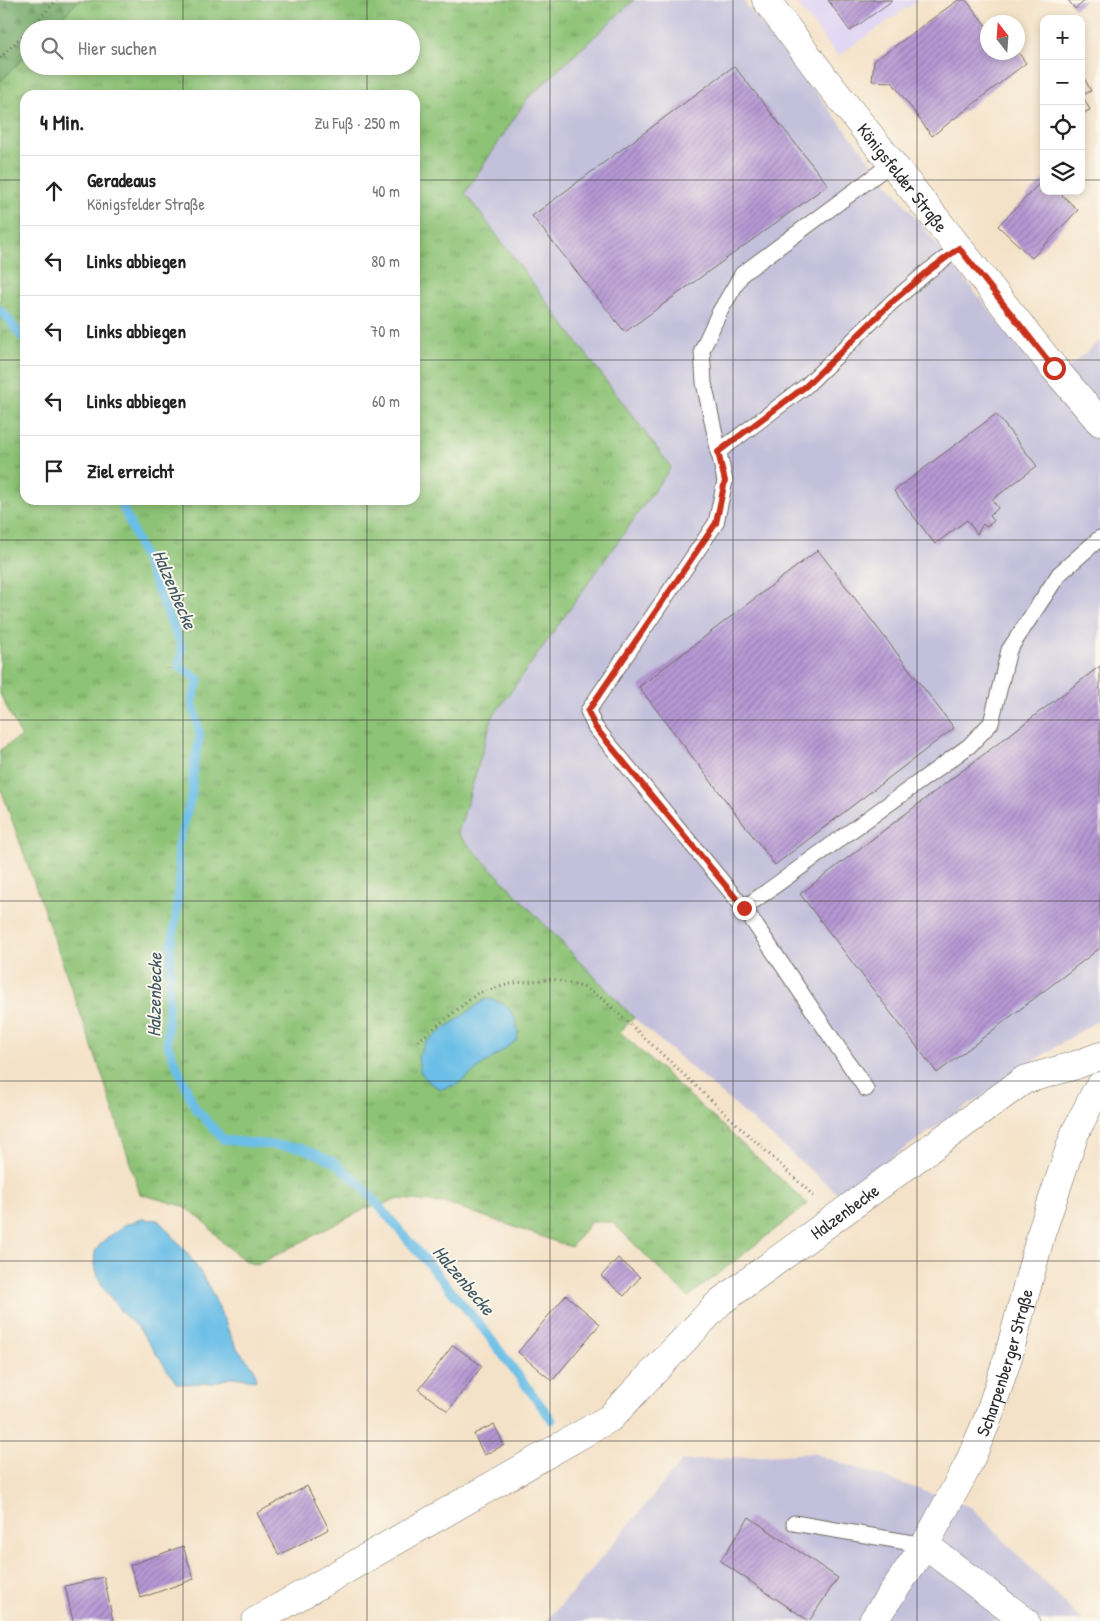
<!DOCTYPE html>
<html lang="de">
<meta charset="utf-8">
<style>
:root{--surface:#fff;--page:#f2f2f2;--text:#222;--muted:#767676;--line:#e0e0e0}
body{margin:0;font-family:"Patrick Hand",sans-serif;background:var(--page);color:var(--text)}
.controls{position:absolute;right:15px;top:15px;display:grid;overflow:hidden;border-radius:10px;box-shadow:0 2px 8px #0003}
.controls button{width:45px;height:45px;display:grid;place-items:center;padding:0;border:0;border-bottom:1px solid var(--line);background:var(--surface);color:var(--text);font:25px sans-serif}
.compass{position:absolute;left:980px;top:15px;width:45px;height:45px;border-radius:50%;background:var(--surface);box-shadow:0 2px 8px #0003;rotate:343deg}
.stop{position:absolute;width:15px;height:15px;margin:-11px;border:4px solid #c8321e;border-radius:50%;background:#fff}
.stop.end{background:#c8321e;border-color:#fff;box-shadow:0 1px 5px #0008}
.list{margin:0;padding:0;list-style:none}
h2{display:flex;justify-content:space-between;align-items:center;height:65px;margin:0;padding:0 20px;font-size:21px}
h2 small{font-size:16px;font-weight:400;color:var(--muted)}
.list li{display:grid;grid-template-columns:32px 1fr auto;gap:15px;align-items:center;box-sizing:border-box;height:70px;padding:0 20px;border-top:1px solid var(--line)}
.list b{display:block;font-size:19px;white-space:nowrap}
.list p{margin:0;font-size:16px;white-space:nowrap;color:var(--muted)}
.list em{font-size:16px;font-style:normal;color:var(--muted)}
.icon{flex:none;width:28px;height:28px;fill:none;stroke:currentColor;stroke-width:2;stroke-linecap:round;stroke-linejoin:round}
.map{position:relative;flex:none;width:1100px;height:1621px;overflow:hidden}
.search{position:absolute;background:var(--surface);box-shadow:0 2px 8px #0003;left:20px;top:20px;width:400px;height:55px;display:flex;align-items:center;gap:12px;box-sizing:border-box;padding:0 18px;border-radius:28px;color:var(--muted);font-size:19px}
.panel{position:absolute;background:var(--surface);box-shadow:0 2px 8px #0003;left:20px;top:90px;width:400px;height:415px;border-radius:15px}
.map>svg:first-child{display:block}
.built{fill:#dfd4f5}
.industrial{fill:#c3c0db}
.grass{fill:url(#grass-tufts);stroke:#5c7750;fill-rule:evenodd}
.forest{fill:url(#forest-firs);stroke:#4e6a49}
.water{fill:#6bbee7;stroke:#4b7489}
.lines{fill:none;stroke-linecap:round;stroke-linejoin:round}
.stream{stroke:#6bbee7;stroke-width:9}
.building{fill:url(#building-hatch)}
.service-casing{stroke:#716b62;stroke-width:17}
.minor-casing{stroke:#716b62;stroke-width:29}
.path{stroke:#716b62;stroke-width:3;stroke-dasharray:1 4;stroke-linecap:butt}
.service{stroke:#fff;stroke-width:15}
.minor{stroke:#fff;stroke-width:28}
.route{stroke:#c8321e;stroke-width:6}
.grid{fill:none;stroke:#2b2b2b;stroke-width:1;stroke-opacity:0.55}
.labels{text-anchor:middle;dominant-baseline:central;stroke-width:4;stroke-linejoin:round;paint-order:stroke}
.street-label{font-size:18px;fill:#2b2b2b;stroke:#fbf7ec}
.water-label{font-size:19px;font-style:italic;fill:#3e5763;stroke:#fbf7ec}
</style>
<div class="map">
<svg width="1100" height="1621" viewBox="0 0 1100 1621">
<defs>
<pattern id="grass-tufts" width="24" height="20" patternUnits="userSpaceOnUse" patternTransform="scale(1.25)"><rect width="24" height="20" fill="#8dc376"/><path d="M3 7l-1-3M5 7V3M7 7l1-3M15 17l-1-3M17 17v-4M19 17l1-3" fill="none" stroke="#739f61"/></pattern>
<pattern id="forest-firs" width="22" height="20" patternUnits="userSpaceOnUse" patternTransform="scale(1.25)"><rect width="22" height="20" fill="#72a967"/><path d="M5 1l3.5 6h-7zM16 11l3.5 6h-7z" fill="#5e8a55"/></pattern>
<pattern id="building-hatch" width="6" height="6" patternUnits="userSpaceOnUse" patternTransform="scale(1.25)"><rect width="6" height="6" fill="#b698d4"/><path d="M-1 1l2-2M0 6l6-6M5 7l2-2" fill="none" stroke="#947cac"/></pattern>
</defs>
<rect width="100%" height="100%" fill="#fbf7ec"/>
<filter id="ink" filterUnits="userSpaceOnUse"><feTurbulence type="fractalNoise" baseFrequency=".02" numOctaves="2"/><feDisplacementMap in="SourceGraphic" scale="10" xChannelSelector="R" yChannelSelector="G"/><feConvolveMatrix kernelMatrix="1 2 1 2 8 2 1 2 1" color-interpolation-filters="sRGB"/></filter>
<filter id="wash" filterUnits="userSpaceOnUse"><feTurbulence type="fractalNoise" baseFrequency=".0096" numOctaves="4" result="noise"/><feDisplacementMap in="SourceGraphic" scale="20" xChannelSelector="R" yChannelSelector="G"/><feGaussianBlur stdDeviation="1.12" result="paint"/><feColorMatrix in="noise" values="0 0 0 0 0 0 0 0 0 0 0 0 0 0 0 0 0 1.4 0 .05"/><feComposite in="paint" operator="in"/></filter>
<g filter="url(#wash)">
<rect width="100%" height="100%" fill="#f4e2c8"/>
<path class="built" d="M 794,0 L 918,0 L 838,56 Z"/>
<g class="industrial">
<path d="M 634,0 L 742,0 L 1048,384 L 1100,341 L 1100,1019 L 1035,1060 L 838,1194 L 634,1018 L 458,834 L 492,718 L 671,467 L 464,193 L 527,99 Z"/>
<path d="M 812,1453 L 971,1507 L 1082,1621 L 546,1621 L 574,1591 L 682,1461 Z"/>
</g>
<path class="grass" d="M 79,0 L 634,0 L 527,99 L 465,193 L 671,467 L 492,718 L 458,834 L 634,1018 L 620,1032 L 808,1204 L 688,1297 L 612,1222 L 591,1222 L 571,1247 L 446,1203 L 400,1199 L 365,1209 L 257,1265 L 245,1261 L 223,1243 L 203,1220 L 183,1206 L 140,1194 L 101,1072 L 0,786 L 0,750 L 21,736 L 0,694 L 0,82 L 29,52 L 29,66 L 411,66 L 411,29 L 51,29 ZM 25,95 L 415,95 L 415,500 L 25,500 Z"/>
<path class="forest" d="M 0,0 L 79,0 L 51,29 L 29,29 L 29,52 L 0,82 Z"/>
<g class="water">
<path d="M 487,999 C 508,1000 521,1019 517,1040 L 456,1085 L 441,1089 L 431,1084 L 425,1078 L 420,1071 L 418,1057 L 426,1042 L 483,1001 Z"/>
<path d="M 142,1219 L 158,1220 C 178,1241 198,1265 211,1291 C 221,1310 227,1330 237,1348 C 244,1360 257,1364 256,1380 L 233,1377 L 213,1383 L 177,1384 L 138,1327 L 123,1314 L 102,1286 L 94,1265 L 95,1252 L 102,1242 L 124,1225 Z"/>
</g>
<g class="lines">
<g class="stream">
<path d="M 0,310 C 11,319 15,331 25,340"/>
<path d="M 120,500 L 182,648 L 179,666 L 199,680 L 192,700 L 200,736 L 194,763 L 192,794 L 177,849 L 180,874 L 176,917 L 171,947 L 167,1043 L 195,1108 L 224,1140 L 303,1148 L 334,1162 L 362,1186 L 481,1326 L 552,1420"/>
</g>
</g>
<g id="blocks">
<g class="building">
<path d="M 828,0 L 893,0 L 850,31 Z"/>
<path d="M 958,0 L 966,0 L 988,28 L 988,52 L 1018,52 L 1026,63 L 932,136 L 892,82 L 872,81 L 874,61 Z"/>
<path d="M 1068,0 L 1086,0 L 1075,9 Z"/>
<path d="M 734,66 L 828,185 L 625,332 L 532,216 Z"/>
<path d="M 1081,72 L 1091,91 L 1082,95 L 1090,110 L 1081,114 Z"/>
<path d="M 1044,179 L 1044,191 L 1062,191 L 1060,193 L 1078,210 L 1032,258 L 998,226 Z"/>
<path d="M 996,414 L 1037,466 L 992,500 L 998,508 L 990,516 L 994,521 L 986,527 L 983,524 L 977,534 L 967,520 L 935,544 L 894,491 Z"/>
<path d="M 818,550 L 954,728 L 775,865 L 639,687 Z"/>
<path d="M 1100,666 L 1100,948 L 937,1073 L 800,894 Z"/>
<path d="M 618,1258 L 640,1277 L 624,1296 L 601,1276 Z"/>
<path d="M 566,1295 L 600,1324 L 552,1381 L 518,1352 Z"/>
<path d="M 453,1345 L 482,1366 L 448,1411 L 419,1390 Z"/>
<path d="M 494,1424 L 504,1445 L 484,1455 L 474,1434 Z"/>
<path d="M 307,1486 L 329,1529 L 279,1555 L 257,1513 Z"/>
<path d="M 749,1517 L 838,1578 L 809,1621 L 720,1561 Z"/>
<path d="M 183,1546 L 194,1579 L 141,1598 L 130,1565 Z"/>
<path d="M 104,1577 L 113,1621 L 73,1621 L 65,1586 Z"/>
</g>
</g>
</g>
<g filter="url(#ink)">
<use href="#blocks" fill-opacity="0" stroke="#716b62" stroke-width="1"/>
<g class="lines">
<g class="service-casing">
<g id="service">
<path d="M 892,163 L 742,274 L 719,313 L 702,350 L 704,383 L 725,481 L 716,523 L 588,711 L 595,727 L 744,908 L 969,746 L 991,723 L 1009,650 L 1059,574 L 1100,538"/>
<path d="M 718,452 L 806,386 L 891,303 L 927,272 L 959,248"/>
<path d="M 744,908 L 866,1089"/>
<path d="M 794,1523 L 925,1545"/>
</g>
</g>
<g class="minor-casing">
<g id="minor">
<path id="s1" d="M 766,0 L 825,79 L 959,248 L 1054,368 L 1100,422"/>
<path d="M 925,1545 L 1025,1621"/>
<path id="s2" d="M 256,1621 L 610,1418 L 720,1302 L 1024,1080 L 1076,1065 L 1100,1056"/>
<path id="s3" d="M 873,1621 L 925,1545 L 967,1467 L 987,1421 L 1009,1354 L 1041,1234 L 1075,1133 L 1094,1095 L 1100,1086"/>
</g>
</g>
<g class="path">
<path d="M 29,29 L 57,0"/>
<path d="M 0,58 L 29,29"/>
<path d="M 418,1041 L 478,993 L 514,983 L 552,979 L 583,987 L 604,1000 L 816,1198"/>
</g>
<use href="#service" class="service"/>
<use href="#minor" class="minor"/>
</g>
</g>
<g class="lines" filter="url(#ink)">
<path class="route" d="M 744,908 L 595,727 L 588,711 L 716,523 L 725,481 L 718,452 L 806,386 L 891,303 L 927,272 L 959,248 L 1054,368"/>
</g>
<path class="grid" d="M 183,0 L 183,29M 367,0 L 367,29M 550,0 L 550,1621M 733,0 L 733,1621M 917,0 L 917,1621M 183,66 L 183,95M 367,66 L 367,95M 0,180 L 25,180M 415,180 L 1044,180M 1081,180 L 1100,180M 0,360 L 25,360M 415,360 L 1100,360M 183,500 L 183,1621M 367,500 L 367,1621M 0,540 L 1100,540M 0,720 L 1100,720M 0,901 L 1100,901M 0,1081 L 1100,1081M 0,1261 L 1100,1261M 0,1441 L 1100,1441"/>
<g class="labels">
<g class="street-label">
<text stroke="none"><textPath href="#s1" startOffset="224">Königsfelder Straße</textPath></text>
<text stroke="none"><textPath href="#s2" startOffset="722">Halzenbecke</textPath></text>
<text stroke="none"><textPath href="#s3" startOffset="292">Scharpenberger Straße</textPath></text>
</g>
<g class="water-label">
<text transform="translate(175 589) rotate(67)">Halzenbecke</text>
<text transform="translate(154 995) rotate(-89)">Halzenbecke</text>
<text transform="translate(464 1280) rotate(50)">Halzenbecke</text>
</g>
</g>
</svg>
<div class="controls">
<button>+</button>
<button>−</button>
<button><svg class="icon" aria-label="locate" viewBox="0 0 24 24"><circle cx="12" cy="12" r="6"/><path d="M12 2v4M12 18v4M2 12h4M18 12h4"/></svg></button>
<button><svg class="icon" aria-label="layers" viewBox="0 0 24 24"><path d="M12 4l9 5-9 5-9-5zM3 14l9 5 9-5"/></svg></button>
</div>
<svg class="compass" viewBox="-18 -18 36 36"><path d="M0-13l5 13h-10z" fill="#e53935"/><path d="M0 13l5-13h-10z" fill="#767676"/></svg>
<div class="stop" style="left:1054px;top:368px"></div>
<div class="stop end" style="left:744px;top:908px"></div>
<div class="search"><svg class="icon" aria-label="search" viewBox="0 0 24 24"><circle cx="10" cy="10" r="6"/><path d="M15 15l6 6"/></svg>Hier suchen</div>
<section class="panel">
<h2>4 Min.<small>Zu Fuß · 250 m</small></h2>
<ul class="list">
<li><svg class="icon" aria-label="ahead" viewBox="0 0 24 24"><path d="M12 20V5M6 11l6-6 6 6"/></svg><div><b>Geradeaus</b><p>Königsfelder Straße</p></div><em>40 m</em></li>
<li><svg class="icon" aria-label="left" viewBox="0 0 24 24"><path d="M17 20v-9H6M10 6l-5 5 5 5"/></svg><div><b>Links abbiegen</b></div><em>80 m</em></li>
<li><svg class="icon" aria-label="left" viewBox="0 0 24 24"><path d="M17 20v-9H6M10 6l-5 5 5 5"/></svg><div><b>Links abbiegen</b></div><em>70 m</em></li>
<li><svg class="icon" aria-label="left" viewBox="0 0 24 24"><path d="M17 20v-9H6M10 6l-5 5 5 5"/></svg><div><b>Links abbiegen</b></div><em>60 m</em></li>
<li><svg class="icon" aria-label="arrive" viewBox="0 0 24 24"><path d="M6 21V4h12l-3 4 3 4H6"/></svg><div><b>Ziel erreicht</b></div></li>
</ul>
</section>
</div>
